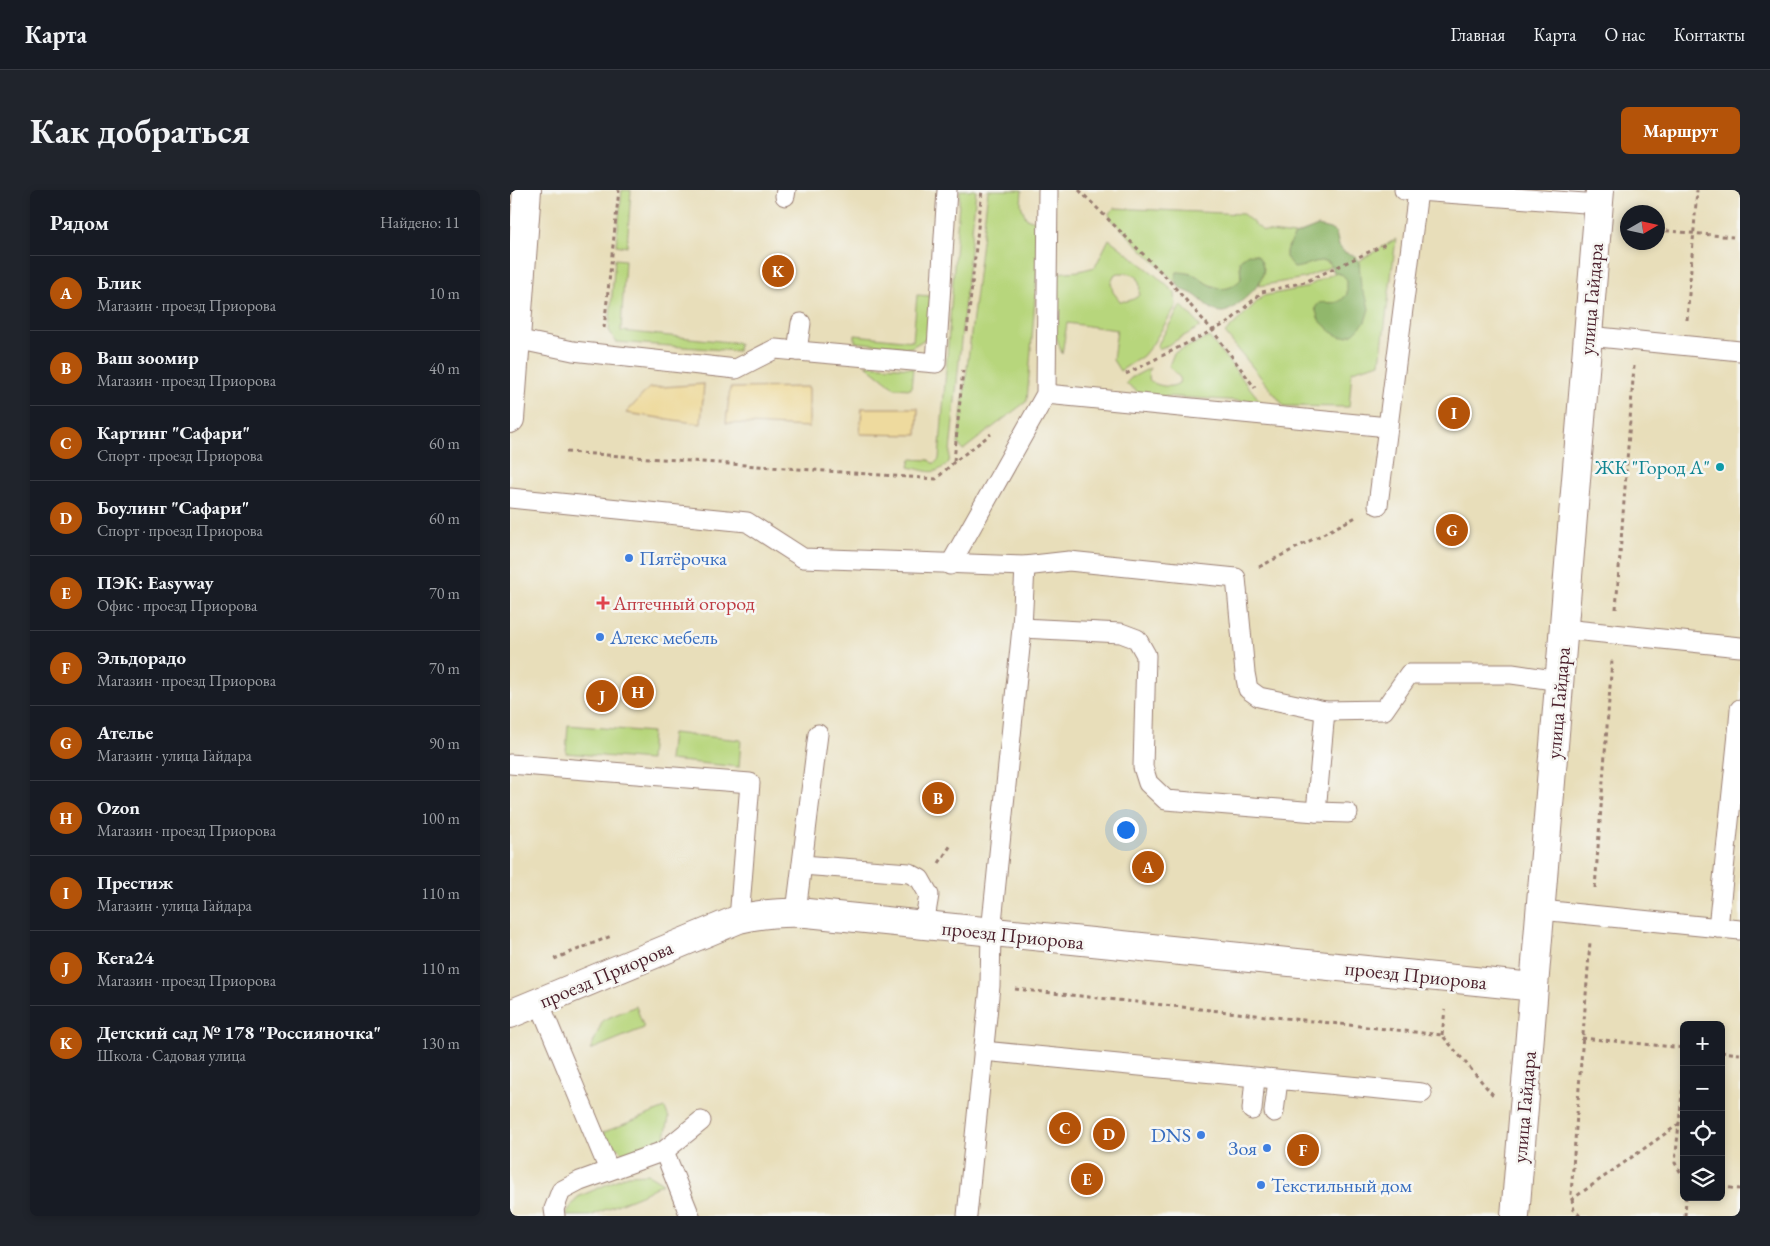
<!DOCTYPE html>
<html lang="ru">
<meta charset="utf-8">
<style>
:root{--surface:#171b24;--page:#20242c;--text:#f1f3f6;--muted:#9ea1a6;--line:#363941;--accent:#b45309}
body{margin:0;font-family:"EB Garamond",serif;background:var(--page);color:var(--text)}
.controls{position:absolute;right:15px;bottom:15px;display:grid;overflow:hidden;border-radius:8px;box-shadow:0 2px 8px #0003}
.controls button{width:45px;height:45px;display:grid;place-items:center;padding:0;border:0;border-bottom:1px solid var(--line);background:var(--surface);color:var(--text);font:25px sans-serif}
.compass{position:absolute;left:1110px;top:15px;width:45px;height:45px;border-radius:50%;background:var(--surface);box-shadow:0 2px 8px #0003;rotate:81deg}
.you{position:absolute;left:615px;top:639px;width:18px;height:18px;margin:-12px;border:4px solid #fff;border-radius:50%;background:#1a73e8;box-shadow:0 0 0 8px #1a73e833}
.badge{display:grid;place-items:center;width:32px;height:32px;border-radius:50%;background:var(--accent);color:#fff;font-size:16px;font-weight:700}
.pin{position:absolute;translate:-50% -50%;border:2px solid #fff;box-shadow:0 1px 5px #0006}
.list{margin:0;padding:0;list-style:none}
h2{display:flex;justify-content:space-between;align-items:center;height:65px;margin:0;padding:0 20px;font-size:21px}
h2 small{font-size:16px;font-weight:400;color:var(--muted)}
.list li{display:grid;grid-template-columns:32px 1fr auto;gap:15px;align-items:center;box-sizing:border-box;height:75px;padding:0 20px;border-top:1px solid var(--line)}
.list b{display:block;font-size:19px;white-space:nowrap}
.list p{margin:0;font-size:16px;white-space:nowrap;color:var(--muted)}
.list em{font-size:16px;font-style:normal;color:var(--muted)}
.icon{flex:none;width:28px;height:28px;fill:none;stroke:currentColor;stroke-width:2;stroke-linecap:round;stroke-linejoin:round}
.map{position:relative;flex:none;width:1230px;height:1026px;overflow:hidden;border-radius:8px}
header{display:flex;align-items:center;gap:30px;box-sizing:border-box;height:70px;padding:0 25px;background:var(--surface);border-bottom:1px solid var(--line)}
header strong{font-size:24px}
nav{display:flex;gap:28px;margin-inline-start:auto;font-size:18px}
.intro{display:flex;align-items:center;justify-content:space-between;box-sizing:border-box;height:120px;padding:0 30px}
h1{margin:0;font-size:35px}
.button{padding:12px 22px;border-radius:8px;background:var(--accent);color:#fff;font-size:18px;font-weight:700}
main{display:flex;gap:30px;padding:0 30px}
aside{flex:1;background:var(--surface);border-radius:8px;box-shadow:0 2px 8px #0003}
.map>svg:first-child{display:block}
.green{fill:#b7d67c;stroke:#807a54;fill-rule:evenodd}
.forest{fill:#91b76c;stroke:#6e6b4c}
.sand{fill:#eeda9e;stroke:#9c7c64}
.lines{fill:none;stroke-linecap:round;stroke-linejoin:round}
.service-casing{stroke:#997e72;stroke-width:21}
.tertiary-casing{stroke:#997e72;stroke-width:30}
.path{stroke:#997e72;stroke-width:3;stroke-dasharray:4 4;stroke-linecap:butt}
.service{stroke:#fff;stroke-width:19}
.tertiary{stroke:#fff;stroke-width:28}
.culture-dot{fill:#0f9aa8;stroke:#f6f6f2;stroke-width:2}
.shop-dot{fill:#3f7fe0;stroke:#f6f6f2;stroke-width:2}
.health-dot{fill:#e0444e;stroke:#f6f6f2;stroke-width:2}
.labels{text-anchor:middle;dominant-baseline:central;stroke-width:5;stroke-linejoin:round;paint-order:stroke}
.street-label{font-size:20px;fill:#4a1f2b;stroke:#f6f6f2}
.culture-label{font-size:20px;fill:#0d838f;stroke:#f6f6f2;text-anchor:end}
.shop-label{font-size:20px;fill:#366cbe;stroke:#f6f6f2;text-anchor:start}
.health-label{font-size:20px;fill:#be3a42;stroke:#f6f6f2;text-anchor:start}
</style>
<header>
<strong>Карта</strong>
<nav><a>Главная</a><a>Карта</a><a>О нас</a><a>Контакты</a></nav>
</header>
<div class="intro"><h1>Как добраться</h1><a class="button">Маршрут</a></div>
<main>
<aside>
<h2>Рядом<small>Найдено: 11</small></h2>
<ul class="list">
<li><span class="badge">A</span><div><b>Блик</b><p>Магазин · проезд Приорова</p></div><em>10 m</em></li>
<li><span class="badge">B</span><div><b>Ваш зоомир</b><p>Магазин · проезд Приорова</p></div><em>40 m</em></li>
<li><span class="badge">C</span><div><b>Картинг &quot;Сафари&quot;</b><p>Спорт · проезд Приорова</p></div><em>60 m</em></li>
<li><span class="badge">D</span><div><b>Боулинг &quot;Сафари&quot;</b><p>Спорт · проезд Приорова</p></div><em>60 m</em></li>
<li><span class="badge">E</span><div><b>ПЭК: Easyway</b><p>Офис · проезд Приорова</p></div><em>70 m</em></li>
<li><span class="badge">F</span><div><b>Эльдорадо</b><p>Магазин · проезд Приорова</p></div><em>70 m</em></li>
<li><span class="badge">G</span><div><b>Ателье</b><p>Магазин · улица Гайдара</p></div><em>90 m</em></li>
<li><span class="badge">H</span><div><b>Ozon</b><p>Магазин · проезд Приорова</p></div><em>100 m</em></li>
<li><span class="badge">I</span><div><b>Престиж</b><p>Магазин · улица Гайдара</p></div><em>110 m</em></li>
<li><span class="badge">J</span><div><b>Кега24</b><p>Магазин · проезд Приорова</p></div><em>110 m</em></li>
<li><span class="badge">K</span><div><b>Детский сад № 178 &quot;Россияночка&quot;</b><p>Школа · Садовая улица</p></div><em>130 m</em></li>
</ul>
</aside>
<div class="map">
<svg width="1230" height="1026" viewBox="0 0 1230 1026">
<rect width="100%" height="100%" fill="#f6f6f2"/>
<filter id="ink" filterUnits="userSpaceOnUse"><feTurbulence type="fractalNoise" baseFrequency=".02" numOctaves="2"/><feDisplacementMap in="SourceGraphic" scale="10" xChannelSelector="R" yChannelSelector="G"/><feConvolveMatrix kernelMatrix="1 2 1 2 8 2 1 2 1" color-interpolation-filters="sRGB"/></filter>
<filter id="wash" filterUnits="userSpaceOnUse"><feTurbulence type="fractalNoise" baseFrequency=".0096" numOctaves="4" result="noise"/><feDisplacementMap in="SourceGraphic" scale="20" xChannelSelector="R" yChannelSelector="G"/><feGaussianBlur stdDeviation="1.12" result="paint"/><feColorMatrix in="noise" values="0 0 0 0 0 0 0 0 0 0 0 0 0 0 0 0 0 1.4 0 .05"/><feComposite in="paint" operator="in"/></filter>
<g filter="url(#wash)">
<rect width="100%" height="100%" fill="#e8deba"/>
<g class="green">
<path d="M 112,0 L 121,0 L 117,57 L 106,55 Z"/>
<path d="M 450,0 L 466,0 L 439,272 C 424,287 418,281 399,277 L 401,269 L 419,270 L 422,273 L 425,273 L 429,269 Z"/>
<path d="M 478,0 L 512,0 L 511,15 L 516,28 L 531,33 L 517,211 L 453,260 L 448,254 Z"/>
<path d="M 604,18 L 733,24 L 753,41 L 785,45 L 822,76 L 794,88 L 749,96 L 754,79 L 747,65 L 743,64 L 734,67 L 730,75 L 731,89 L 724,96 L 715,100 L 697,94 L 685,85 L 667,82 L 666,86 L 668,95 L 601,29 L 599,23 Z"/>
<path d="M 599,49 L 644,84 L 665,103 L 666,116 L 642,155 L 633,166 L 610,181 L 603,170 L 607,140 L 557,133 L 552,164 L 542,133 L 544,83 L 569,81 L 585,77 ZM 609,83 L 618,83 L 627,86 L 630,96 L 629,105 C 624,110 617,112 610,111 L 603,102 L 601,93 L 605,84 Z"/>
<path d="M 886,49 L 870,173 L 842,181 L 839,217 L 774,216 L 715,143 L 753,106 L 794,98 L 849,71 Z"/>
<path d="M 105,69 L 115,70 L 111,141 L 229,153 L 228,161 L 106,152 L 99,140 Z"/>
<path d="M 407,105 L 420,106 L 417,148 L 400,158 L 345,152 L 345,145 L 403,151 Z"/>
<path d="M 671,115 L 689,134 L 690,137 L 649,160 L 647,156 Z"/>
<path d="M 699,147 L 751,212 L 632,205 L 616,193 L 621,188 L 640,178 L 638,182 L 640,191 C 648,196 661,199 669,193 L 670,188 L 659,176 L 664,163 Z"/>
<path d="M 356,175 L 403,178 L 401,199 L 385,198 Z"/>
<path d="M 58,535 L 142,542 L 140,570 L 56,563 Z"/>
<path d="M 162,543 L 231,550 L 229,577 L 159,570 Z"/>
<path d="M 126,816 L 134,838 L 80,860 L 93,830 Z"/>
<path d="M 155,918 L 159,928 L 155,947 L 139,959 L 114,964 L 92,943 Z"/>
<path d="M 138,984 L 153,993 L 133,1004 L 80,1026 L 57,1026 L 57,1022 L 68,1007 L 118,985 Z"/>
</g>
<g class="forest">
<path d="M 808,36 L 820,39 L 826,43 L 829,56 L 834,62 L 845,66 L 849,71 L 851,98 L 857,110 L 859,119 L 855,132 L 844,143 L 838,146 L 831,147 L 824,144 L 809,130 L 805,118 L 809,113 C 823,111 827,117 837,104 L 837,90 L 833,85 L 824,82 L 819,72 C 806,68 797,77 784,78 L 776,67 L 776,61 L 782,50 L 785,45 Z"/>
<path d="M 738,64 L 747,65 C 762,83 747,98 733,110 C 727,115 720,121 713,122 C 701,123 692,109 683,104 C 679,102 672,100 669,97 C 666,92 665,87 667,82 C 672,82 681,83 686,86 C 690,87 692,91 696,93 C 710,101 720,101 731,89 L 730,70 Z"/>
</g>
<g class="sand">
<path d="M 194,194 L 191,234 L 116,223 L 139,198 Z"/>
<path d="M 299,197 L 299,237 L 216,233 L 220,198 Z"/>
<path d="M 352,218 L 408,218 L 407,245 L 350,244 Z"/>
</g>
</g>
<g filter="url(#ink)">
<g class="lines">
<g class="service-casing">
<g id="service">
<path d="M 894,0 L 1089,14"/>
<path d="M 275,6 L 276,0"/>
<path d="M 1078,146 L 1230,161"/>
<path d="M 6,149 L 63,161 L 226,179 L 265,159 L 426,173 L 437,0"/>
<path d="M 287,161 L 291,133"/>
<path d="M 536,204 L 878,237"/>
<path d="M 0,308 L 237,332 L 293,368 L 515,376 L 559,371 L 726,388 L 735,483 L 738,499 L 749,507 L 815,521 L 874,520 L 899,484 L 1002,484 L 1050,491"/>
<path d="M 868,315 L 908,1"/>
<path d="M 440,375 L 536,204 L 538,0"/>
<path d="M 512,438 L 611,443 L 627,449 L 636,465 L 633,577 L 638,593 L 656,610 L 806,622 L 838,623"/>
<path d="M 1054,439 L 1230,457"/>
<path d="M 1228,544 L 1230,519"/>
<path d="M 0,574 L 240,593 L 229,729"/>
<path d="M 806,622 L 815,521"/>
<path d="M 292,675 L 399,683 L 410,689 L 419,705 L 414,735"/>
<path d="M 1031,720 L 1230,740"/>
<path d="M 286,722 L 308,544"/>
<path d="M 1208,738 L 1228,544 L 1230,544"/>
<path d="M 29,812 L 99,980"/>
<path d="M 473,861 L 912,903"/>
<path d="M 742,920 L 745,888"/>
<path d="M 764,922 L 768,890"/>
<path d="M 154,961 L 180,1026"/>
<path d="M 45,1026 L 44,1019 L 51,1001 L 70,991 L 154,961 L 191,931"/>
<path d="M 457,1026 L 480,796 L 481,742 L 512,438 L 515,376"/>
</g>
</g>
<g class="tertiary-casing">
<g id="tertiary">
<path d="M 0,229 L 17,0"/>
<path d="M 0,824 L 229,729 C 252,723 274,722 297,723 L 1024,797"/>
<path d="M 1005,1026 L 1090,0"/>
</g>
</g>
<g class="path">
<path d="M 569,0 L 654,85 L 703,141 L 745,198"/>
<path d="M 1148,40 L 1223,47"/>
<path d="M 1177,130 L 1187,0"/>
<path d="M 94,138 L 109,0"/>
<path d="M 457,142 L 472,0"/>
<path d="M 616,184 L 719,132 L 752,102 L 795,92 L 876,54"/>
<path d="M 56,262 L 426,289 L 444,272 L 481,244"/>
<path d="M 444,271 L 453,180"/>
<path d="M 749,377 L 846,327"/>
<path d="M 1106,419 L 1124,176"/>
<path d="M 429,673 L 441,655"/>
<path d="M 1085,698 L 1102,470"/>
<path d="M 44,769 L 101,746"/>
<path d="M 505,799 L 932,845 L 983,905"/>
<path d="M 932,845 L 935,820"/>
<path d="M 1072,848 L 1174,858"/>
<path d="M 1211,862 L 1230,864"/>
<path d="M 1174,884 L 1165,973 L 1174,988"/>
<path d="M 1211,997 L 1230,999"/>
<path d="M 1061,1010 L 1169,934"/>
<path d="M 1070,1026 L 1064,1020 L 1061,1004 L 1080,752"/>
<path d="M 1175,1026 L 1176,1007"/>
</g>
<use href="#service" class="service"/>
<use href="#tertiary" class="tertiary"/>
</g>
</g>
<circle class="culture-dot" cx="1210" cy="277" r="5"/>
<g class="shop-dot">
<circle cx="119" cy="368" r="5"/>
<circle cx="90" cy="447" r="5"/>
<circle cx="691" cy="945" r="5"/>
<circle cx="757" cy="958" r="5"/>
<circle cx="751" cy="995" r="5"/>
</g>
<path class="health-dot" d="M90.5 405.5h5v5h5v5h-5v5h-5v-5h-5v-5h5z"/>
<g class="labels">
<g class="street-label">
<text transform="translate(1081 109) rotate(-85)">улица Гайдара</text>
<text transform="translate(1048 513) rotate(-85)">улица Гайдара</text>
<text transform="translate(503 745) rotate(6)">проезд Приорова</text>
<text transform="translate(96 784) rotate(-23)">проезд Приорова</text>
<text transform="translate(906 785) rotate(6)">проезд Приорова</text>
<text transform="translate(1014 917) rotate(-85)">улица Гайдара</text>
</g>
<g class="culture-label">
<text x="1200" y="277">ЖК "Город А"</text>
</g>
<g class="shop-label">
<text x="129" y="368">Пятёрочка</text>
<text x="100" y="447">Алекс мебель</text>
<text x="681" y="945" text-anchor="end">DNS</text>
<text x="747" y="958" text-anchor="end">Зоя</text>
<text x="761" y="995">Текстильный дом</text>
</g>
<g class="health-label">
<text x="103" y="413">Аптечный огород</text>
</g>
</g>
</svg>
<div class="controls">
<button>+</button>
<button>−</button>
<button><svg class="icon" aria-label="locate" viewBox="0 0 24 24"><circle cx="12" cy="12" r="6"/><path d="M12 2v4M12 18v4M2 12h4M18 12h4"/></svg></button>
<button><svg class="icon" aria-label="layers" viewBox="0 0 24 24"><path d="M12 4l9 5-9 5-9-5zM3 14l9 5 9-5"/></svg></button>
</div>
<svg class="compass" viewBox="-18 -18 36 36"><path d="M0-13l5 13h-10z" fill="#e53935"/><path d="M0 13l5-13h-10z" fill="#9ea1a6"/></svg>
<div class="you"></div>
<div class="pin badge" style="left:638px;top:677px">A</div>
<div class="pin badge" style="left:428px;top:608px">B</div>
<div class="pin badge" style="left:555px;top:938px">C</div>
<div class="pin badge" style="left:599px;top:944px">D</div>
<div class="pin badge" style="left:577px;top:989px">E</div>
<div class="pin badge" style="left:793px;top:960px">F</div>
<div class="pin badge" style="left:942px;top:340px">G</div>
<div class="pin badge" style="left:128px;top:502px">H</div>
<div class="pin badge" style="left:944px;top:223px">I</div>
<div class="pin badge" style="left:92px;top:506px">J</div>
<div class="pin badge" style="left:268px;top:81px">K</div>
</div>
</main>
